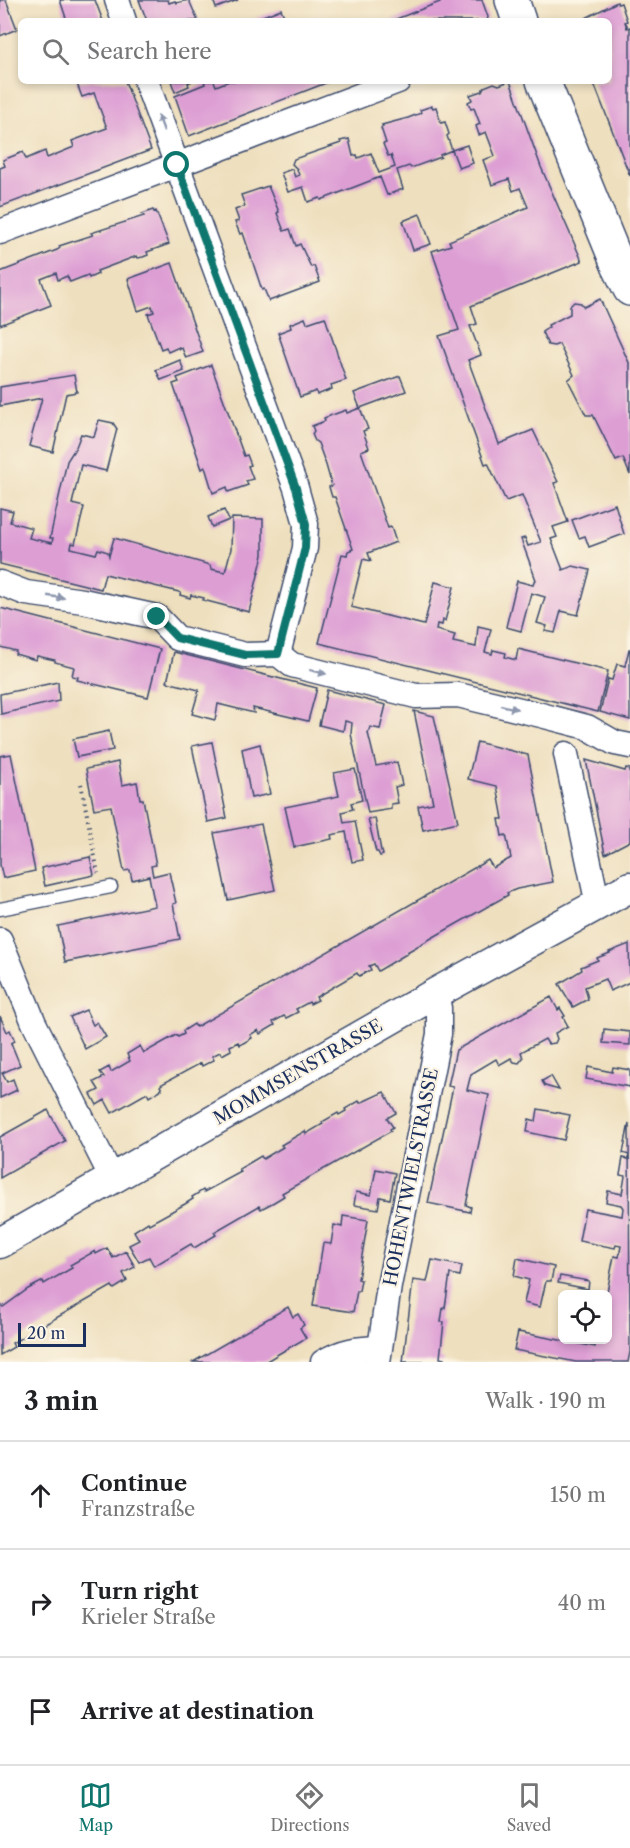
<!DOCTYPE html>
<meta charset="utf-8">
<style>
:root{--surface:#fff;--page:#f2f2f2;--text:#202124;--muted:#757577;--line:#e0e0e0;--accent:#0f766e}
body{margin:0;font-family:"Libre Caslon Text",serif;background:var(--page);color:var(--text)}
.controls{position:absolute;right:18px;bottom:18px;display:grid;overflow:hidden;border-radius:9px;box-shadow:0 3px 9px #0003}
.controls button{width:54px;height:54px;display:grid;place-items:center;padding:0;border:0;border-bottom:2px solid var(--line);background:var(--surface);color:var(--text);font:30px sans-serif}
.scale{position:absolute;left:18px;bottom:15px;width:68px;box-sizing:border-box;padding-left:6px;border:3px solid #1b2f5e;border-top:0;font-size:16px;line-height:21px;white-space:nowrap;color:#1b2f5e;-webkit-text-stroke:4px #fcf5e5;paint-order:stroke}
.stop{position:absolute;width:18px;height:18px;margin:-14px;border:4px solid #0f766e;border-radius:50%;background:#fff}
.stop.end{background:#0f766e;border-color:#fff;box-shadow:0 2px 6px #0008}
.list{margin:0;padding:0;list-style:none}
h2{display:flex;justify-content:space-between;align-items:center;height:78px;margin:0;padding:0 24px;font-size:26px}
h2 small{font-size:20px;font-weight:400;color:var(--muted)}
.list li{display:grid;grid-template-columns:39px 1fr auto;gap:18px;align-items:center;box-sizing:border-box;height:108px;padding:0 24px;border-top:2px solid var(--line)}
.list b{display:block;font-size:22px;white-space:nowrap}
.list p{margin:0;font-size:20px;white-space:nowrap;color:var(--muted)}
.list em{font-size:20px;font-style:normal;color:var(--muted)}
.icon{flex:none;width:33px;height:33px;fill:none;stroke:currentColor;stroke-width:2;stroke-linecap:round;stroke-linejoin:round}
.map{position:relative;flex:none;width:630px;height:1362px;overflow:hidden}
.search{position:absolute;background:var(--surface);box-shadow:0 3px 9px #0003;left:18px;right:18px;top:18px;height:66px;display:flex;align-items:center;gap:15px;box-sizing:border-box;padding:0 21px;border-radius:9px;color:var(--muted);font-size:22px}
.sheet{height:402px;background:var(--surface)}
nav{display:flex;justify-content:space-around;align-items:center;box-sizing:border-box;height:84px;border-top:2px solid var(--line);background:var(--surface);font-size:16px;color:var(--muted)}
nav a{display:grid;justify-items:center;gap:3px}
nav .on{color:var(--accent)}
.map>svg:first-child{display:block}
.building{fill:#dd9ed4}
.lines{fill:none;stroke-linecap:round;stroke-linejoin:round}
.service-casing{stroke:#3b496c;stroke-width:15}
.minor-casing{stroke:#3b496c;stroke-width:27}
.tertiary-casing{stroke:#3b496c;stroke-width:33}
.secondary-casing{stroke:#3b496c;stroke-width:36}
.path{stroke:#3b496c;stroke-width:4;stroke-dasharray:1.5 4.5;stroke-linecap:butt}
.service{stroke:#fff;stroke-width:12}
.minor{stroke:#fff;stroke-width:24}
.tertiary{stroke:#fff;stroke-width:30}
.secondary{stroke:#fff;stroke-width:33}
.oneway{fill:#8d97ae}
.route{stroke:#0f766e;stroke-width:8}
.labels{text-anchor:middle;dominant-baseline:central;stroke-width:4.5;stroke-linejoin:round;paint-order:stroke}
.street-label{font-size:18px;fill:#1b2f5e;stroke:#fcf5e5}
</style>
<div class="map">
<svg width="630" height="1362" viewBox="0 0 630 1362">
<rect width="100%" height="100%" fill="#fcf5e5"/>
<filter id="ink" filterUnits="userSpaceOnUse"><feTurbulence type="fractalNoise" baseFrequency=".0167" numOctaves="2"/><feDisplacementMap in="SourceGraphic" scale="12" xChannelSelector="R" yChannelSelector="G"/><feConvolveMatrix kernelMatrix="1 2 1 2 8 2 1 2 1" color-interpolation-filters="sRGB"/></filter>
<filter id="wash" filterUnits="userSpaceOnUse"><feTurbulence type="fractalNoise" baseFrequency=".008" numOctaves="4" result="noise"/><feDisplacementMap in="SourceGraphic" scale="24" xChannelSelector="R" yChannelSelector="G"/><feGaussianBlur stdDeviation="1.35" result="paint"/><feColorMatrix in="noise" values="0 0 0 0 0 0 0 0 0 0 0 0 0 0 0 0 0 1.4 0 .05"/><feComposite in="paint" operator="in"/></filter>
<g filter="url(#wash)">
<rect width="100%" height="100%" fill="#eedfbe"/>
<g id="blocks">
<g class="building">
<path d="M 0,0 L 6,0 L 17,29 L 0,36 Z"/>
<path d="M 60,0 L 95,0 L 103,21 L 67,21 Z"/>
<path d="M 139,0 L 168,0 L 169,3 L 175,1 L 176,3 L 189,0 L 198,21 L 147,21 Z"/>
<path d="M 213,0 L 238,0 L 216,8 Z"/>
<path d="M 440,0 L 482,0 L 488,17 L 487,21 L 391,21 L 440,2 Z"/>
<path d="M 617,2 L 618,4 L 621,3 L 627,21 L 625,22 L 627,28 L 630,27 L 630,176 L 593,81 L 609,81 L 609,21 L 580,21 Z"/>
<path d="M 281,9 L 286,21 L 250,21 Z"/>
<path d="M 76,81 L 125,81 L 151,150 L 0,207 L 0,168 L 5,166 L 3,160 L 23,152 L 26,159 L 45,151 L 47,158 L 74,147 L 72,141 L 107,128 L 94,93 L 82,97 Z"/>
<path d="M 171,81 L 192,81 L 188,83 L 189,86 L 175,92 Z"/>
<path d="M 204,81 L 214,81 L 216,86 L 229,81 L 331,81 L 189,136 L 175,96 L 205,84 Z"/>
<path d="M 510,81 L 541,167 L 582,261 L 471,306 L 477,324 L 470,326 L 481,355 L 468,360 L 499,444 L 533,430 L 558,482 L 554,483 L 568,522 L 553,527 L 557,537 L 551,539 L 563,570 L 573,566 L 590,570 L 578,615 L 561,611 L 555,633 L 545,631 L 547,626 L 537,623 L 545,597 L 531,593 L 521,631 L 506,627 L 517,581 L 533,585 L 534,581 L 536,580 L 521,539 L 525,538 L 528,546 L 541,542 L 522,495 L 506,501 L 488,463 L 485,464 L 439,336 L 459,330 L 432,251 L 451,245 L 449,241 L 528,207 L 520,188 L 513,191 L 509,179 L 492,185 L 483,160 L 495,156 L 486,132 L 479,135 L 476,126 L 480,124 L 474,108 L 471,109 L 468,102 L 472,100 L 470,95 L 482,91 L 484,87 L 494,83 L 499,85 Z"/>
<path d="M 432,106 L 433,108 L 436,107 L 441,123 L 445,122 L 449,134 L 447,136 L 452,150 L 467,145 L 473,163 L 459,168 L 452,150 L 440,155 L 441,157 L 411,168 L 409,166 L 397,170 L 403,189 L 387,195 L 380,177 L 321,200 L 320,198 L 308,202 L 303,187 L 288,192 L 281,173 L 292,169 L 295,177 L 299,175 L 297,169 L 292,164 L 294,159 L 341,143 L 340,141 L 349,139 L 353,156 L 357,155 L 358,158 L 371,153 L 379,173 L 395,167 L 391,155 L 388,156 L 383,144 L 386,143 L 381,128 L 383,126 L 382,125 L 408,118 L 421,113 L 420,110 Z"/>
<path d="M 268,186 L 279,212 L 277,213 L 284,231 L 290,229 L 296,246 L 300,244 L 311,267 L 314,266 L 320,282 L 269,301 L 264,289 L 262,290 L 243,233 L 240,234 L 235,222 L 239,221 L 235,210 L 245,206 L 241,195 Z"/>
<path d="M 153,210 L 154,212 L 156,211 L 169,244 L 147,252 L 148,255 L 143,257 L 138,258 L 137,256 L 97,271 L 98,274 L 89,278 L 88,275 L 70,282 L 67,276 L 58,280 L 56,273 L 41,279 L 51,305 L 0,325 L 0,272 L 57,250 L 60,248 L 59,246 L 93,235 L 91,233 L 144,216 L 142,214 Z"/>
<path d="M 420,214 L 431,244 L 413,250 L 403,221 Z"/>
<path d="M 172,263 L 203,352 L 186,358 L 182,348 L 180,349 L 179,347 L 168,352 L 166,347 L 161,349 L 148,314 L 154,312 L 152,306 L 138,311 L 128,279 Z"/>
<path d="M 600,299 L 630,365 L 630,475 L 623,458 L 616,461 L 593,415 L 586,415 L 568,380 L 574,375 L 559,344 L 554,346 L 548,345 L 542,332 L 549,327 L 548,325 L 570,314 L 570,306 L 574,302 L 581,303 L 584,307 Z"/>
<path d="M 325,317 L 346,380 L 331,385 L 332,389 L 317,395 L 316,391 L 300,397 L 278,333 L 291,328 L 290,324 L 305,318 L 307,323 Z"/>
<path d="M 180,360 L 184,371 L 161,380 L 156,370 Z"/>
<path d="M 211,365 L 244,456 L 247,455 L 251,465 L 248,466 L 253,479 L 246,481 L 248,485 L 228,492 L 227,487 L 213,493 L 205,467 L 202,469 L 173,384 L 179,382 L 177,378 Z"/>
<path d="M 74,375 L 77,392 L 66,394 L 53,452 L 29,446 L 42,398 L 0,406 L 0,387 Z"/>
<path d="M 400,376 L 406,391 L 360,408 L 354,393 Z"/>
<path d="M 360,408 L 368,429 L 363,431 L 369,448 L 361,451 L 388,528 L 391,527 L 396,542 L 368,553 L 371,561 L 363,559 L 351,607 L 424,625 L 435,582 L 454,587 L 445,621 L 443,620 L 442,625 L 437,624 L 436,630 L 455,635 L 453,642 L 476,647 L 478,626 L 491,629 L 485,652 L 492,654 L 493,650 L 506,653 L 505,657 L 516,660 L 518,649 L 608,671 L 598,712 L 319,643 L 342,554 L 347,555 L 348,551 L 353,549 L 335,497 L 332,497 L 329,487 L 332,486 L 326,465 L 318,443 L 315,441 L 312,434 L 314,431 L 312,426 L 325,421 L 324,418 L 346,410 L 347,413 Z"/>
<path d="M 99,420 L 113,423 L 117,429 L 106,471 L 81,465 L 72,504 L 84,507 L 75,544 L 72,543 L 71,548 L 96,554 L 98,549 L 108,552 L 109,556 L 114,538 L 210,565 L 211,569 L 225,572 L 231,549 L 232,518 L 263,519 L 263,555 L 249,612 L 203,600 L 204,598 L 191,595 L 190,598 L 180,595 L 181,593 L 179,592 L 105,574 L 101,589 L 0,564 L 0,508 L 13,511 L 10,522 L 32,528 L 29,538 L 52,543 L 53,538 L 50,538 L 67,461 L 76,447 L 81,434 L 94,437 Z"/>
<path d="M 615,504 L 624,534 L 589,547 L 585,536 L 579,538 L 572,520 Z"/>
<path d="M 224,510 L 229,520 L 212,527 L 208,517 Z"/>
<path d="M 0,608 L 160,649 L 148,697 L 77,680 L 78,677 L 72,676 L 74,667 L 55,662 L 55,660 L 37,656 L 36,660 L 15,654 L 16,651 L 0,647 Z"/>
<path d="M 629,649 L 630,649 L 630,720 L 600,712 L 608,679 L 612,680 L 617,664 L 625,666 Z"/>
<path d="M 174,652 L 317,688 L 308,721 L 253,708 L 254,713 L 218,704 L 215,720 L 192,714 L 199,690 L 167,682 Z"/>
<path d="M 58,682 L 59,701 L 1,714 L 0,694 Z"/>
<path d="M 327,690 L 386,705 L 380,729 L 370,727 L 368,733 L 376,766 L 397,762 L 402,785 L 395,787 L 398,803 L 391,804 L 391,809 L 368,813 L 351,734 L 352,723 L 345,721 L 343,731 L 319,725 Z"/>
<path d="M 414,711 L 434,716 L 458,822 L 423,830 L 418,806 L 433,803 Z"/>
<path d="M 109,731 L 113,750 L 77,757 L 73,739 Z"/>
<path d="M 212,742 L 227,818 L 208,822 L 192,746 Z"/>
<path d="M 477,742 L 528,755 L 553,882 L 517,889 L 507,893 L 508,895 L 407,952 L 408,953 L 378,971 L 374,964 L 369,966 L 371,970 L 359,976 L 357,973 L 316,997 L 318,1000 L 310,1004 L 309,1002 L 296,1009 L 298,1012 L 286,1018 L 284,1016 L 273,1022 L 275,1025 L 260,1034 L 258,1030 L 250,1035 L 252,1038 L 240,1045 L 238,1042 L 230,1046 L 231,1050 L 222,1055 L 220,1052 L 212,1056 L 214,1060 L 202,1066 L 201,1063 L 162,1084 L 160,1086 L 162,1089 L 149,1097 L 147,1093 L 112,1113 L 105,1100 L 97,1105 L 91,1094 L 99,1090 L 94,1082 L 104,1077 L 100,1072 L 109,1067 L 111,1072 L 130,1061 L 127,1054 L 140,1046 L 144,1053 L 176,1035 L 178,1037 L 184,1034 L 183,1031 L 194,1024 L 196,1027 L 488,860 L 493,868 L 511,858 L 506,835 L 502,836 L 499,819 L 503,819 L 497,786 L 468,779 Z"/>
<path d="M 260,744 L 270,794 L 251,798 L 242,749 Z"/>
<path d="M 11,754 L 35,871 L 3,878 L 0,865 L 0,756 Z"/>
<path d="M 586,760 L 625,771 L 626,768 L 630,769 L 630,841 L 605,854 Z"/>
<path d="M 118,762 L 122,785 L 137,782 L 140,799 L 143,799 L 156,865 L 151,866 L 153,876 L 169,872 L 176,903 L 173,904 L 180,939 L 65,962 L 58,926 L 155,906 L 149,876 L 132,880 L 130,870 L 124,871 L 111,806 L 94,809 L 86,769 Z"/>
<path d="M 355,769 L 362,800 L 351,803 L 353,809 L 342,812 L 344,823 L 355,821 L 363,860 L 352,862 L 346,832 L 331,835 L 332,839 L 294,847 L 285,807 L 339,796 L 334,773 Z"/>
<path d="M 375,818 L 381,851 L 382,851 L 383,855 L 380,856 L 378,852 L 376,852 L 368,819 Z"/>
<path d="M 261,824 L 275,890 L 228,900 L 214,833 Z"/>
<path d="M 90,857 L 94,875 L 45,886 L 41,868 Z"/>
<path d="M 629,944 L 630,982 L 610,991 L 605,979 L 585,987 L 588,999 L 573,1007 L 559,984 L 582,970 L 581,967 L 598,960 L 597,958 L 610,953 L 609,952 Z"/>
<path d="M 551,997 L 558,1010 L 560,1008 L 565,1016 L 563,1017 L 568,1026 L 555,1033 L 557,1039 L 555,1043 L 548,1044 L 545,1039 L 521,1052 L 523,1058 L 519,1063 L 514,1062 L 511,1058 L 499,1065 L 496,1059 L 471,1074 L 467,1090 L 489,1095 L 466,1205 L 471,1207 L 470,1212 L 428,1203 L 453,1087 L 448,1086 L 456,1050 Z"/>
<path d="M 86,1010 L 93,1025 L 97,1022 L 106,1037 L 85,1049 L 70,1017 Z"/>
<path d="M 0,1016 L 7,1032 L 10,1030 L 15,1041 L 11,1043 L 20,1065 L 2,1073 L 7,1082 L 13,1079 L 17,1090 L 0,1098 Z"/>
<path d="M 604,1029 L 630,1032 L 630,1045 L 603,1043 Z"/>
<path d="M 588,1067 L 612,1072 L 613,1067 L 630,1070 L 630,1087 L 586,1079 Z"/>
<path d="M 551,1076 L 559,1090 L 545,1086 L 542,1081 Z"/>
<path d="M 384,1092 L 396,1113 L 387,1118 L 393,1127 L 390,1129 L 391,1131 L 282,1193 L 284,1196 L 274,1202 L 261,1209 L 259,1206 L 214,1232 L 216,1235 L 194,1248 L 191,1244 L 154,1266 L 149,1257 L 139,1262 L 129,1245 L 139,1240 L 134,1231 L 148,1222 L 149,1224 L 185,1204 L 193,1199 L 192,1197 L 203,1190 L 204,1192 L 241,1172 L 239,1169 L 251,1162 L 261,1156 L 263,1159 L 283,1147 L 281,1145 L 305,1131 L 306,1134 L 323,1124 L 322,1122 L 338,1113 L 339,1115 L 346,1111 L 345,1109 L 359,1101 L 360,1103 Z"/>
<path d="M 538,1109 L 570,1115 L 564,1140 L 527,1132 L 529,1119 L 536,1121 Z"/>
<path d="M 48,1110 L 65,1141 L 0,1178 L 0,1137 Z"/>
<path d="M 629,1123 L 630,1352 L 628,1362 L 576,1362 L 514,1350 L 518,1332 L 595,1347 L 597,1340 L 608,1340 L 608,1294 L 605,1294 L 606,1292 L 607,1292 L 614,1256 L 619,1257 L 621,1246 L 616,1245 L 615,1248 L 579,1241 L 585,1209 L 622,1216 L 623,1208 L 621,1205 L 606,1202 L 608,1191 L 622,1194 L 625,1176 L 620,1175 L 623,1158 L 628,1159 L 629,1155 L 623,1153 Z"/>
<path d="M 376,1169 L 395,1173 L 390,1199 L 380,1197 L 378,1209 L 354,1205 L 356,1192 L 371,1195 Z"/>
<path d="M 343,1216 L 368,1220 L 358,1279 L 361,1280 L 359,1291 L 357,1291 L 353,1312 L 313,1306 L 323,1243 L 331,1244 L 334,1225 L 342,1227 Z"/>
<path d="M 107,1248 L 113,1258 L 126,1251 L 135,1267 L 123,1273 L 127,1281 L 114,1289 L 112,1286 L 12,1343 L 14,1347 L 0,1355 L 0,1306 L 1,1305 L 3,1307 L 28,1289 L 43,1281 L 44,1284 L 72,1268 L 70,1265 L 95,1251 L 96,1254 Z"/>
<path d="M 517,1258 L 554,1267 L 551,1281 L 546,1281 L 540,1307 L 524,1303 L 529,1280 L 514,1276 Z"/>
<path d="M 432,1260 L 462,1266 L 460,1276 L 450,1274 L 445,1308 L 443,1308 L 441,1322 L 444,1322 L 440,1358 L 444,1359 L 443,1362 L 403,1362 L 413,1280 L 427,1282 Z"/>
<path d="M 560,1276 L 589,1281 L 588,1289 L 558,1283 Z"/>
<path d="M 288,1307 L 293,1317 L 298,1314 L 304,1325 L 300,1328 L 306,1338 L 280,1353 L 265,1362 L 193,1362 Z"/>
</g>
</g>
</g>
<g filter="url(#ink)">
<use href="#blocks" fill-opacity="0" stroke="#3b496c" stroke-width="1.5"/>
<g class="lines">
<g class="service-casing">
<path id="service" d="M 0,909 L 111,887"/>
</g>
<g class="minor-casing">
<g id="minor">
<path d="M 117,0 L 124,21"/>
<path d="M 146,81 L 296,488 L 306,524 L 305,548 L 278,654"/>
<path d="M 0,232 L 398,81"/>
<path d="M 0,583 L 26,593 L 83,601 L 157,617 L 177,638 L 245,655 L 278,654 L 292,665 L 416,696 L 458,695 L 541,715 L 587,727 L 615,743 L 630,746"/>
<path d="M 566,754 L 598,905"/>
<path d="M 0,940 L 34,1023 L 112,1178"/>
<path d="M 323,1362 C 343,1350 356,1349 379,1348"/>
<path d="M 378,1362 L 389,1286 L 439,1034 L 439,1008 L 436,993"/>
</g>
</g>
<g class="tertiary-casing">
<path id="tertiary" d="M 0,1243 L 436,993 L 630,887"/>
</g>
<g class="secondary-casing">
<g id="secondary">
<path d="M 512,0 L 519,21"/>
<path d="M 543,81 L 618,265 L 630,289"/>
</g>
</g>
<g class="path">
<path d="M 626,25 L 630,23"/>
<path d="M 81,784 L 98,873"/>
</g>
<use href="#service" class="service"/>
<use href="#minor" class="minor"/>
<use href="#tertiary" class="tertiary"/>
<use href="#secondary" class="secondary"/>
</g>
<defs><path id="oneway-solid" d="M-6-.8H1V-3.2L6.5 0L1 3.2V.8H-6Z" transform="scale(1.5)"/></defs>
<g class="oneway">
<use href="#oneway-solid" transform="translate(161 123) rotate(-110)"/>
<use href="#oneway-solid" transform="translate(56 597) rotate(8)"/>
<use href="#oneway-solid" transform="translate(318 672) rotate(14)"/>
<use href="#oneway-solid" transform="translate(509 707) rotate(13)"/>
</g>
</g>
<g class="lines" filter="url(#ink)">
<path class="route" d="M 157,617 L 177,638 L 245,655 L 278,654 L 305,548 L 306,524 L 296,488 L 177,165"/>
</g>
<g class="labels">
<g class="street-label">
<text transform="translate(298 1072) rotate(-30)">MOMMSENSTRASSE</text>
<text transform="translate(411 1177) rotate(-79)">HOHENTWIELSTRASSE</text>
</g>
</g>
</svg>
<div class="controls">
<button><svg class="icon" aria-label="locate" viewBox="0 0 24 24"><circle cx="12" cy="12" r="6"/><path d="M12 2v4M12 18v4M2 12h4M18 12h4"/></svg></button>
</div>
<div class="scale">20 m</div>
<div class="stop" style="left:177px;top:165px"></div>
<div class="stop end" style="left:157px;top:617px"></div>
<div class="search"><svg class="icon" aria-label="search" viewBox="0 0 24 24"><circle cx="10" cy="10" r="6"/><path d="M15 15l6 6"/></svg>Search here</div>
</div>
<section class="sheet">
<h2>3 min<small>Walk · 190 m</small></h2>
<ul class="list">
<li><svg class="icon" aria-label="ahead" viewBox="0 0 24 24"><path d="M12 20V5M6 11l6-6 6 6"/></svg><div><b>Continue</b><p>Franzstraße</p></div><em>150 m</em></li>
<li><svg class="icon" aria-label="right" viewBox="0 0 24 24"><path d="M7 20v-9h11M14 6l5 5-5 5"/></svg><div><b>Turn right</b><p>Krieler Straße</p></div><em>40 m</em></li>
<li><svg class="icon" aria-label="arrive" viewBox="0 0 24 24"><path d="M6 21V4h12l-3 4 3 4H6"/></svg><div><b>Arrive at destination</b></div></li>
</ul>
</section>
<nav>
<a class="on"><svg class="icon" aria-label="map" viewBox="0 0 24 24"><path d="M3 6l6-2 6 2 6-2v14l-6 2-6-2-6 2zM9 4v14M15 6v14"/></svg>Map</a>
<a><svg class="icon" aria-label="directions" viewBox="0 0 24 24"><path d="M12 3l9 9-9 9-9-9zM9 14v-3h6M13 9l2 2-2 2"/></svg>Directions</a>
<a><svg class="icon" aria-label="saved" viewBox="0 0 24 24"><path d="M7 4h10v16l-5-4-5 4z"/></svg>Saved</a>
</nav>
